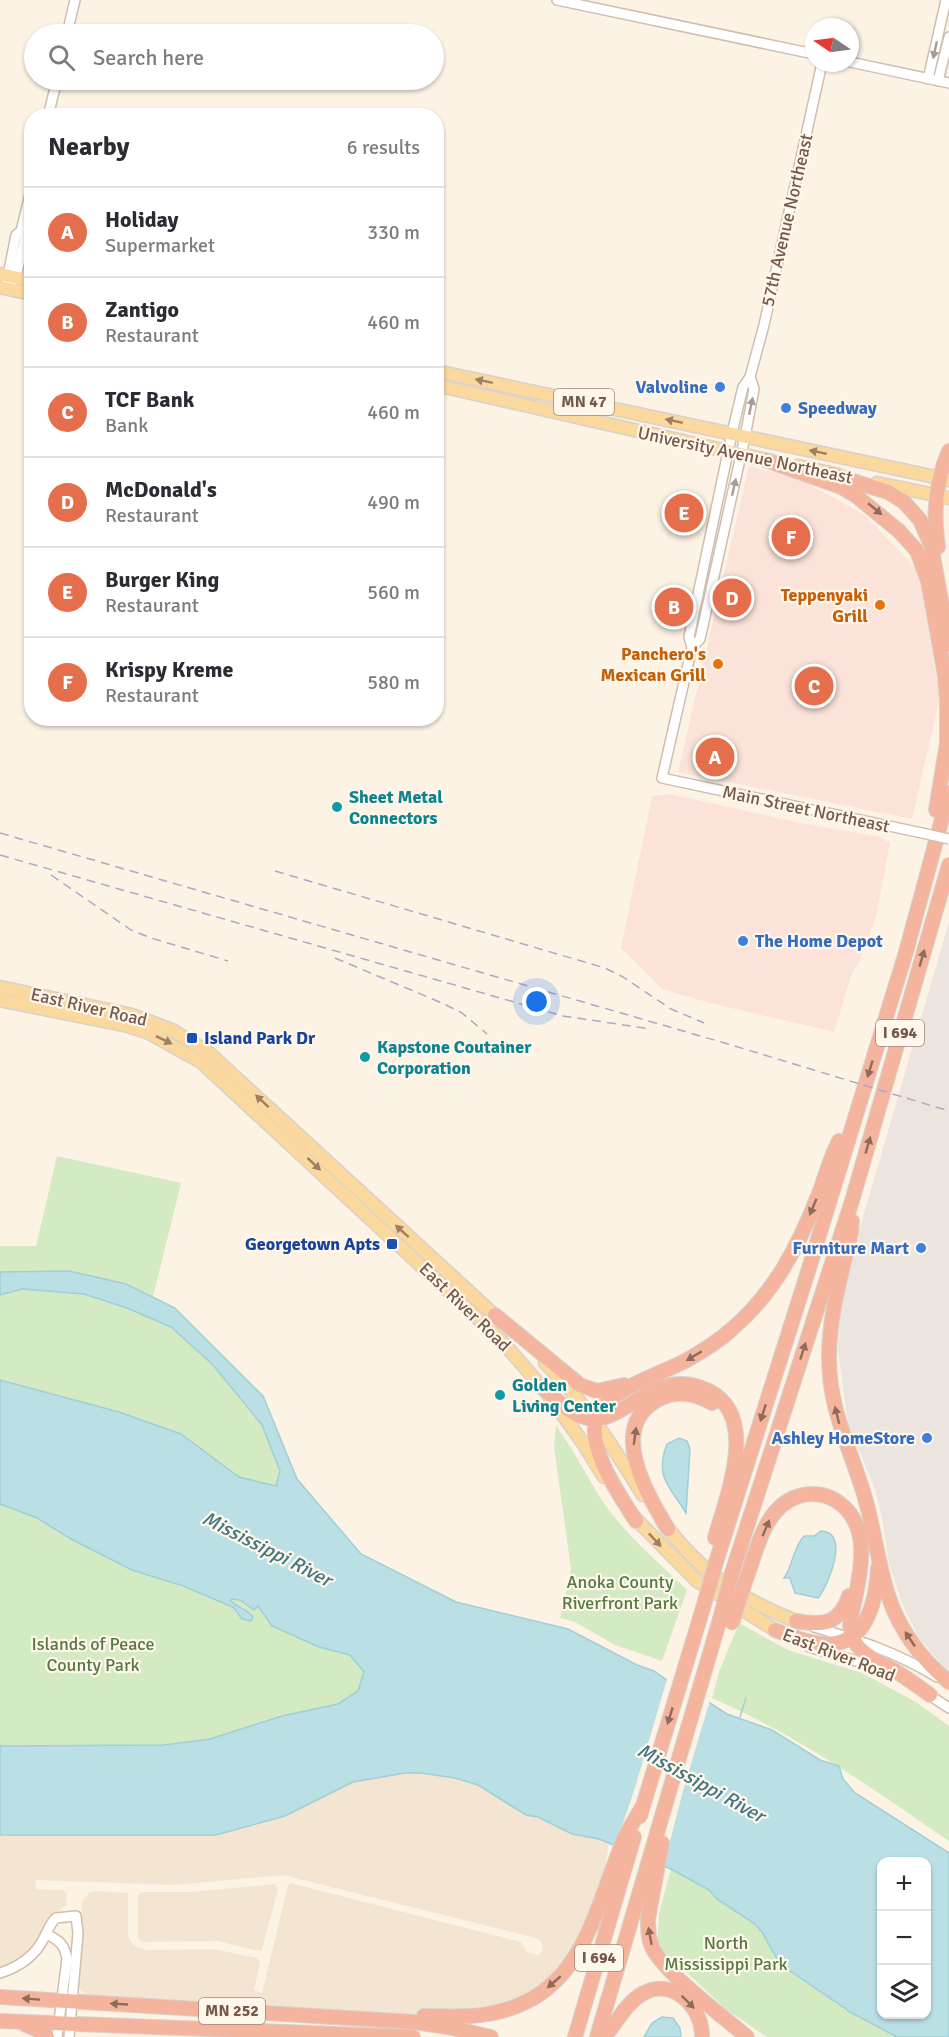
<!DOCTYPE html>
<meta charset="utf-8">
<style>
:root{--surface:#fff;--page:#f2f2f3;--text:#2b2b33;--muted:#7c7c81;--line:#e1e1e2;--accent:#e56e4c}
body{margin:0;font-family:Signika,sans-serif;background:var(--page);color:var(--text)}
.controls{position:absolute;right:18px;bottom:18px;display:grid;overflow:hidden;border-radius:12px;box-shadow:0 2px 4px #0004}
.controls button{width:54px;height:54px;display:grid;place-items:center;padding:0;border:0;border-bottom:2px solid var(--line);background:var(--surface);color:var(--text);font:30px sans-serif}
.compass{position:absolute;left:805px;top:18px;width:54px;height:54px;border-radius:50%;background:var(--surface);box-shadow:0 2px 4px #0004;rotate:283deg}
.you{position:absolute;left:537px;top:1002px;width:21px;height:21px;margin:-15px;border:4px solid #fff;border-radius:50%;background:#1a73e8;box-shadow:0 0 0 9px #1a73e833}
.badge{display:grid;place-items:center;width:39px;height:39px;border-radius:50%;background:var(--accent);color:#fff;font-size:20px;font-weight:700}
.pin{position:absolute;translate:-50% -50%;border:3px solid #fff;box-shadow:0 2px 6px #0006}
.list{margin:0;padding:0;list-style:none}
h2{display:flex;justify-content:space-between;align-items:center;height:78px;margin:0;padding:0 24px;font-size:26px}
h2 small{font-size:20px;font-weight:400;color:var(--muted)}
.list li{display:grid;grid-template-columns:39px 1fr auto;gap:18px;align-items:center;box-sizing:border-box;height:90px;padding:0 24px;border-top:2px solid var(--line)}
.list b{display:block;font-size:22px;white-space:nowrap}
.list p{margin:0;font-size:20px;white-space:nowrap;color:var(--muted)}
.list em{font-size:20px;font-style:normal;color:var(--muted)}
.icon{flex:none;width:33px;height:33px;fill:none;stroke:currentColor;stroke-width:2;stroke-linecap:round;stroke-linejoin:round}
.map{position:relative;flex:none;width:949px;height:2037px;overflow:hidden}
.search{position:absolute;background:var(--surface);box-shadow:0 2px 4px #0004;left:24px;top:24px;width:420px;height:66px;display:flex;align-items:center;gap:15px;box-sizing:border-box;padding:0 21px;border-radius:33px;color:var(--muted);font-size:22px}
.panel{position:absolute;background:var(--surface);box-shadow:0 2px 4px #0004;left:24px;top:108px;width:420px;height:618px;border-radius:24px}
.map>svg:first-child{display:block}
.residential{fill:#f4e5d3}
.commercial{fill:#fce3d9}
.industrial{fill:#ece5df}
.green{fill:#d3eac3}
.water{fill:#badfe5;stroke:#a0cfd7;stroke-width:1.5;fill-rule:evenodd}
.pier{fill:#fcf3e5}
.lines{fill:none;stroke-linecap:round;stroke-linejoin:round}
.stream{stroke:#a0cfd7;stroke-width:1.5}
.minor-casing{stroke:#d0bdae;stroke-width:12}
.major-casing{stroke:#d8d1cc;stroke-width:15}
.highway-casing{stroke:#d8d1cc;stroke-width:16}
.minor{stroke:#fff;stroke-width:9}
.major{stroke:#fad89e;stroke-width:12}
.highway{stroke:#f5b49d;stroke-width:14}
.rail{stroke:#b6a3c6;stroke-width:1.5;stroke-dasharray:9 6;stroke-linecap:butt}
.minor-bridge-casing{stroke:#d0bdae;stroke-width:12;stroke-linecap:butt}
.highway-bridge-casing{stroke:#d8d1cc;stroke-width:16;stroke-linecap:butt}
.minor-bridge{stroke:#fff;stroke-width:9}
.highway-bridge{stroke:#f5b49d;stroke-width:14}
.oneway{fill:#ac9b92}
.oneway2{fill:#9d7f63}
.oneway3{fill:#8f6b5b}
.shop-dot{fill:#3f7fe0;stroke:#fff7eb;stroke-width:2}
.food-dot{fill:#e8710a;stroke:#fff7eb;stroke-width:2}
.culture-dot{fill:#0f9aa8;stroke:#fff7eb;stroke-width:2}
.transit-dot{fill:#1a4fb4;stroke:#fff7eb;stroke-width:2}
.labels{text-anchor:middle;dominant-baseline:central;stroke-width:4.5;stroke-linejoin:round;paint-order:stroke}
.shield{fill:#fff7eb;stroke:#9e887a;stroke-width:1.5}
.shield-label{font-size:16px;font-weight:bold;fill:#75594a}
.street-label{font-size:18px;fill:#75594a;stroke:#fff7eb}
.shop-label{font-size:18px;font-weight:bold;fill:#366cbe;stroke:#fff7eb;text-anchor:end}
.food-label{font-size:18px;font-weight:bold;fill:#c56008;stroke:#fff7eb;text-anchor:end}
.culture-label{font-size:18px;font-weight:bold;fill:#0d838f;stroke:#fff7eb;text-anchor:start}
.transit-label{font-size:18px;font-weight:bold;fill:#164399;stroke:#fff7eb;text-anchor:start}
.park-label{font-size:18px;fill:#537a42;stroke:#fff7eb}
.water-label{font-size:20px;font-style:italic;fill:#417781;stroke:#fff7eb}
</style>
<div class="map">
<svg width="949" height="2037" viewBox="0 0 949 2037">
<rect width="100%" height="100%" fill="#fcf3e5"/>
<g class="residential">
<path d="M 405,1773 L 421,1773 L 465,1780 L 478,1785 L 526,1815 L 538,1817 L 572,1834 L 599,1839 L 609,1843 L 602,1887 L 570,1964 L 520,2004 L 434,2016 L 88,1995 L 80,1990 L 77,1959 L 82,1901 L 90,1892 L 99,1891 L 128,1893 L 128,1936 L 133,1945 L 137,1947 L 146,1950 L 213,1949 L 257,1958 L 260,1964 L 254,1990 L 262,1993 L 288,1886 L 290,1883 L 521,1942 L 527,1952 L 534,1954 L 539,1955 L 543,1950 L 541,1941 L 532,1937 L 283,1875 L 174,1885 L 36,1880 L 35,1889 L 62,1890 L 66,1893 L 67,1905 L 48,1919 L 36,1944 L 26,1954 L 12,1963 L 0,1967 L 0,1835 L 140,1835 L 285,1816 L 353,1782 Z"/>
<path d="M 275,1884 L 278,1889 L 262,1950 L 258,1951 L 218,1941 L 144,1942 L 138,1939 L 138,1895 L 141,1892 L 191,1892 Z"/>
</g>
<g class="commercial">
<path d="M 749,466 L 801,480 L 865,515 L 918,571 L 940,697 L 912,819 L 678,772 Z"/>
<path d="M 670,794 L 801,823 L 880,837 L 890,843 L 876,917 L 859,963 L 852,973 L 834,1032 L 710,1003 L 662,989 L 621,948 L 652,796 Z"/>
</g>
<path class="industrial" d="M 949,922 L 949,1674 L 918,1636 L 902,1603 L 889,1564 L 882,1518 L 874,1486 L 848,1425 L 838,1351 L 839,1313 L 849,1265 Z"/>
<g class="green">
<path d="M 57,1156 L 181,1183 L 153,1297 L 126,1284 L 69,1271 L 0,1272 L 0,1246 L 36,1246 Z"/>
<path d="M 22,1289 L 84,1294 L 127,1308 L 170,1327 L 213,1365 L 262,1425 L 280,1471 L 276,1486 L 239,1477 L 181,1434 L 119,1412 L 0,1380 L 0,1295 Z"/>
<path d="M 556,1426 C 574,1450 587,1477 603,1502 C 626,1535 658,1562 687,1590 L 662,1661 L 615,1645 L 575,1622 L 560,1618 L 571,1569 L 554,1447 Z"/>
<path d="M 0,1504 L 37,1518 L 71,1539 L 132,1570 L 183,1587 L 228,1605 L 234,1608 L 242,1619 L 243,1607 L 237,1607 L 230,1601 L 232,1599 L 240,1600 L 246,1605 L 258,1606 L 319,1647 L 350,1655 L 364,1672 L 358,1692 L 338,1704 L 282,1716 L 210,1739 L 164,1745 L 0,1746 Z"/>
<path d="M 739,1623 L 788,1650 L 862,1673 L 916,1702 L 949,1726 L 949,1841 C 873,1789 797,1735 712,1698 L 719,1672 Z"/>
<path d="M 671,1869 L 709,1890 L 717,1899 L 755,1924 L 762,1932 L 780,1964 L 852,2013 L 897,2037 L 767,2037 L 727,2010 L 657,1945 L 659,1913 Z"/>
</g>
<g class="water">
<path d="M 69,1271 L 126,1284 L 175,1308 L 263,1396 L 297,1479 L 361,1554 L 456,1602 L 568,1629 L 637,1665 L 654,1671 L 671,1683 L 694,1693 L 727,1714 L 772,1730 L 820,1760 L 839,1766 L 843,1779 L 855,1793 L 949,1853 L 949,2037 L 897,2037 L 852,2013 L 780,1964 L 762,1932 L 755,1924 L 717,1899 L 709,1890 L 671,1869 L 599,1839 L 572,1834 L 538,1817 L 526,1815 L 478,1785 L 455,1778 L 421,1773 L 405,1773 L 353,1782 L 285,1816 L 216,1835 L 0,1835 L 0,1746 L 164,1745 L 210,1739 L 282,1716 L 338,1704 L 358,1691 L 364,1672 L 350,1655 L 319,1647 L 272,1626 L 258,1606 L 254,1610 L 240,1600 L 231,1599 L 231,1601 C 238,1608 246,1608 253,1617 L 251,1621 L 242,1619 L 234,1608 L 228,1605 L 183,1586 L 132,1570 L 71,1539 L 37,1518 L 0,1504 L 0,1380 L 119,1412 L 181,1434 L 239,1477 L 276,1486 L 280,1471 L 262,1425 L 213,1365 L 171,1327 L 127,1308 L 84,1294 L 22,1289 L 0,1295 L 0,1272 ZM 882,1862 L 926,1862 L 926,2014 L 882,2014 Z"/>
<path d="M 679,1438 L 687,1441 L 690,1449 L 686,1513 C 670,1486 654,1478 667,1444 Z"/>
<path d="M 821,1531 C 851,1532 828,1586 818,1598 L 795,1593 L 790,1578 L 784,1578 C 793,1565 793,1548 804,1536 L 814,1536 Z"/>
<path d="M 662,2017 L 673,2018 L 680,2028 L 681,2037 L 644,2037 L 652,2023 Z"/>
</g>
<path class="pier" d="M 668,1676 L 684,1689 L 695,1690 L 710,1700 L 683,1791 L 663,1868 L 614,1848 L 634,1791 Z"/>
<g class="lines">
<path class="stream" d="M 740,1717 L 746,1698"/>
<g class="minor-casing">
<g id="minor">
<path d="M 557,0 L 814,54"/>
<path d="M 67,34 L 75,0"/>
<path d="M 850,62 L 949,83"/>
<path d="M 822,63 L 764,325 L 750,377 L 743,387 L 732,433 L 689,637 L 692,647 L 662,778 L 922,833"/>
<path d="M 928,79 L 946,0"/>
<path d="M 938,81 L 949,37"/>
<path d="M 48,116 L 57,80"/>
<path d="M 7,280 L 16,235 L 21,231 L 32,186"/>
<path d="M 12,282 L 16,277 L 25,238 L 21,231"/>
<path d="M 692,647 L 700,639 L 745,437 L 754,389 L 750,377"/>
<path d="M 814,1627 C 859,1640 896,1652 937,1677"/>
<path d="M 809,1647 L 856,1661 L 887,1673"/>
<path d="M 926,1693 L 949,1708"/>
<path d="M 46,1934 C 59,1940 65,1945 67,1959 L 57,2037"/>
<path d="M 0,1973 C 19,1967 35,1956 44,1938 C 48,1931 50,1923 56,1918 L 76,1916 L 78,1933 L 69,2037"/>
</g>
</g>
<g class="major-casing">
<g id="major">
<path d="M 0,274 L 32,281"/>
<path d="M 0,287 L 32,294"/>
<path d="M 436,371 L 949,480"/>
<path d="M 436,385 L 775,462"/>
<path d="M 798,466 L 839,475"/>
<path d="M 877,483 L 949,498"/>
<path d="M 0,987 L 132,1015 L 172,1030 L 208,1052 L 502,1322"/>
<path d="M 0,1000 L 128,1026 L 149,1033 L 201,1062 L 500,1339 L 547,1393 L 583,1443 L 604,1477"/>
<path d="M 545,1363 C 586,1403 613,1447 643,1495"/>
<path d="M 630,1513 L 697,1581 L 775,1630"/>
<path d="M 662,1521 C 700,1571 737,1598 796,1621"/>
</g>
</g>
<g class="highway-casing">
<g id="highway">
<path d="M 765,460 L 841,487 L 855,495 L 899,531 L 917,551 L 928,581 L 945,676 L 947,700 L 947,746"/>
<path d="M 830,474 L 888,492 L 904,502 L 920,520 L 931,545 L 949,644"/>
<path d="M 938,547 C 933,514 935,482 949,451"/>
<path d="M 936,810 L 948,737"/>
<path d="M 852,1221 L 851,1232 C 842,1273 829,1314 829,1357 C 829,1407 847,1441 862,1488 C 874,1524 877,1562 889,1598 C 900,1631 923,1661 949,1682"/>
<path d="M 495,1315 L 580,1385 L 597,1391 L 624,1385"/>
<path d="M 541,1386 C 556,1399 573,1419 595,1419 C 613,1420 642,1394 660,1388 C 676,1382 693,1383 709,1391 C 760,1417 726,1497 715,1538"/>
<path d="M 636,1521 C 620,1496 586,1448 597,1417 C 607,1389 662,1374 687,1360 C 703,1351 719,1341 732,1329 C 774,1293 798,1247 818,1196 C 825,1178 830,1158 839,1141"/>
<path d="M 668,1529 C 647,1494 606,1426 659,1399 C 677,1390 696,1394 712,1403"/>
<path d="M 716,1562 L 806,1278 L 906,952 L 949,793"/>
<path d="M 732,1573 L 852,1201 L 949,865"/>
<path d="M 745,1582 C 757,1552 763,1507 799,1496 C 812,1492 827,1494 838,1502 C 870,1524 862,1566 855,1599 C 852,1612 847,1627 853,1639 C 862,1656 882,1663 897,1672 C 908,1679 919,1687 930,1695"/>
<path d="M 796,1621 C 824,1626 839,1624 849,1596"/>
<path d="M 775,1630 C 791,1636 808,1643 825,1644 C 867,1645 876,1601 878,1568"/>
<path d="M 640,1816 L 703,1608"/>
<path d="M 662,1843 L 648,1919 C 648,1929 648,1938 652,1947 C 663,1972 724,2017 747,2037"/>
<path d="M 0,1997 L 414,2022 L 448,2027 L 491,2037"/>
<path d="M 424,2016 C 445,2016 467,2018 488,2014 C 583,1998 593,1913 624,1839 C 629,1828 636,1818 642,1807"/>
<path d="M 0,2021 L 413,2037"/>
<path d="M 26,2025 L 36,2029 L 47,2037"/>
<path d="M 575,2037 L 634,1837"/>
<path d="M 597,2037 L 720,1619"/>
<path d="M 604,2037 C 617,2023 625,2004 642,1994 C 672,1976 703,2007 702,2037"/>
</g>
</g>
<use href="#minor" class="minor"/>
<use href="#major" class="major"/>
<use href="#highway" class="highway"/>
<g class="rail">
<path d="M 0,833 L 728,1044 L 949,1111"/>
<path d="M 0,855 L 563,1016 L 651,1029"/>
<path d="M 275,871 L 605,968 L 623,977 L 671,1009 L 704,1023"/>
<path d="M 51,875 L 131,930 L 151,938 L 228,961"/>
<path d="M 335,958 L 442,1003 L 462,1013 L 487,1034"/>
</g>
<g class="minor-bridge-casing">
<path id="minor-bridge" d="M 922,833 L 949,839"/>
</g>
<g class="highway-bridge-casing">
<g id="highway-bridge">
<path d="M 703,1608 L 716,1562"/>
<path d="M 720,1619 L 732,1573"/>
<path d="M 732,1623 L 745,1582"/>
</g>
</g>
<use href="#minor-bridge" class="minor-bridge"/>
<use href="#highway-bridge" class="highway-bridge"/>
</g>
<defs><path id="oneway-solid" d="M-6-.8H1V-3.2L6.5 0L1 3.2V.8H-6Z" transform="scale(1.5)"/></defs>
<g class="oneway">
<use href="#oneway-solid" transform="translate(935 50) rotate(102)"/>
<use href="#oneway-solid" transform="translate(751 406) rotate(-78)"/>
<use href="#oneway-solid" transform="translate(734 487) rotate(-77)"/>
</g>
<g class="oneway2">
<use href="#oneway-solid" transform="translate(484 381) rotate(-168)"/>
<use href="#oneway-solid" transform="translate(674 421) rotate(-168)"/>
<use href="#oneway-solid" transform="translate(818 452) rotate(-168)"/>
<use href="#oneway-solid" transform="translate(164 1040) rotate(26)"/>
<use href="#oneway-solid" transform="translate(262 1101) rotate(-137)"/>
<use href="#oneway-solid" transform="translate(314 1164) rotate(43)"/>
<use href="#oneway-solid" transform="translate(402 1231) rotate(-138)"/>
<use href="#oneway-solid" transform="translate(655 1540) rotate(47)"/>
</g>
<g class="oneway3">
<use href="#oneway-solid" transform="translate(875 509) rotate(40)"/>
<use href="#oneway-solid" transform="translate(922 958) rotate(-74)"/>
<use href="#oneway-solid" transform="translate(870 1069) rotate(107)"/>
<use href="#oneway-solid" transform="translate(868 1145) rotate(-74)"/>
<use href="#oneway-solid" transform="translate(813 1207) rotate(113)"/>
<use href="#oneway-solid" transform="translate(803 1351) rotate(-72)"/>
<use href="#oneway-solid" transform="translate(694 1356) rotate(149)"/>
<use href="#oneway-solid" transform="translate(763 1413) rotate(108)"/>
<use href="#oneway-solid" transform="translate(837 1415) rotate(-104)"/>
<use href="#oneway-solid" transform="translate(635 1436) rotate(-82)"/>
<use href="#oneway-solid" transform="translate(766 1528) rotate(-67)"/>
<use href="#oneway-solid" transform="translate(910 1639) rotate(-124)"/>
<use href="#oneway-solid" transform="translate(670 1716) rotate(107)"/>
<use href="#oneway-solid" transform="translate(650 1936) rotate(-100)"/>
<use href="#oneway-solid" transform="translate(554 1982) rotate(139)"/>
<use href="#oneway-solid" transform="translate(31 1999) rotate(-176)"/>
<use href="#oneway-solid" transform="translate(688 2002) rotate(45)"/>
<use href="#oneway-solid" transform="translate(119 2004) rotate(-177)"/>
</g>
<g class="shop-dot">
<circle cx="720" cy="387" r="6"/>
<circle cx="786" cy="408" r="6"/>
<circle cx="743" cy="941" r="6"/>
<circle cx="921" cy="1248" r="6"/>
<circle cx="927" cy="1438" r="6"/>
</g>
<g class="food-dot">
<circle cx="880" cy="605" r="6"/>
<circle cx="718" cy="664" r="6"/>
</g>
<g class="culture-dot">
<circle cx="337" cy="807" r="6"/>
<circle cx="365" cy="1057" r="6"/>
<circle cx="500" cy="1395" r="6"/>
</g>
<g class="transit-dot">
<rect x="186" y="1032" width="12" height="12" rx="3"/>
<rect x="386" y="1238" width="12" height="12" rx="3"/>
</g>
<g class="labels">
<g class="shield">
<rect x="554" y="389" width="60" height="26" rx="4.5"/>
<rect x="876" y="1020" width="48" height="26" rx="4.5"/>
<rect x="575" y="1945" width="48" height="26" rx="4.5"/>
<rect x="199" y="1998" width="66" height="26" rx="4.5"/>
</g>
<g class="shield-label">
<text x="584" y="402">MN 47</text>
<text x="900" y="1033">I 694</text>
<text x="599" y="1958">I 694</text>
<text x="232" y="2011">MN 252</text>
</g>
<g class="street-label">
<text transform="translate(787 220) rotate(-77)">57th Avenue Northeast</text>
<text transform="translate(745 455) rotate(12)">University Avenue Northeast</text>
<text transform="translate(806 809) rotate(12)">Main Street Northeast</text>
<text transform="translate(89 1007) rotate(13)">East River Road</text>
<text transform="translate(465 1307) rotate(44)">East River Road</text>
<text transform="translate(839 1655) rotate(21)">East River Road</text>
</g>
<g class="shop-label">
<text x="708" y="387">Valvoline</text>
<text x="798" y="408" text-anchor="start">Speedway</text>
<text x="755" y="941" text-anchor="start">The Home Depot</text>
<text x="909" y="1248">Furniture Mart</text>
<text x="915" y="1438">Ashley HomeStore</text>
</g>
<g class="food-label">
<text x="868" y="595">Teppenyaki<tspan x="868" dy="21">Grill</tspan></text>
<text x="706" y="654">Panchero's<tspan x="706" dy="21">Mexican Grill</tspan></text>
</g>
<g class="culture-label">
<text x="349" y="797">Sheet Metal<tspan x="349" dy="21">Connectors</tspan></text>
<text x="377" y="1047">Kapstone Coutainer<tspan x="377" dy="21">Corporation</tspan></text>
<text x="512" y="1385">Golden<tspan x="512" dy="21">Living Center</tspan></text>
</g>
<g class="transit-label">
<text x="204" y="1038">Island Park Dr</text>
<text x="380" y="1244" text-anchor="end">Georgetown Apts</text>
</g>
<g class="park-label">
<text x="620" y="1582">Anoka County<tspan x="620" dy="21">Riverfront Park</tspan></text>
<text x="93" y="1644">Islands of Peace<tspan x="93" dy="21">County Park</tspan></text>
<text x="726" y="1943">North<tspan x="726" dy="21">Mississippi Park</tspan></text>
</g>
<g class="water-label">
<text transform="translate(267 1549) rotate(27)">Mississippi River</text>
<text transform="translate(701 1783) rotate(29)">Mississippi River</text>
</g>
</g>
</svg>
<div class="controls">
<button>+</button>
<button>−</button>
<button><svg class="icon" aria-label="layers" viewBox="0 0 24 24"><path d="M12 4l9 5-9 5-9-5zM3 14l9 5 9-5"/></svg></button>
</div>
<svg class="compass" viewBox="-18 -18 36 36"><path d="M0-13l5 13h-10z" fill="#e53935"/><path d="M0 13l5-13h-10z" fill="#7c7c81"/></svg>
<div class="you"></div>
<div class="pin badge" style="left:715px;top:757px">A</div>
<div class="pin badge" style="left:674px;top:607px">B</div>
<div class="pin badge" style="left:814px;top:686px">C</div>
<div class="pin badge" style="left:732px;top:598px">D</div>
<div class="pin badge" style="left:684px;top:513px">E</div>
<div class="pin badge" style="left:791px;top:537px">F</div>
<div class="search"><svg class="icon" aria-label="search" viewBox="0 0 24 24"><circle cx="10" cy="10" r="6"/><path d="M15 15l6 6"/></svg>Search here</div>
<section class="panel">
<h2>Nearby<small>6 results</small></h2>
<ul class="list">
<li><span class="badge">A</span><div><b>Holiday</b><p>Supermarket</p></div><em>330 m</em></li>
<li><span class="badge">B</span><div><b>Zantigo</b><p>Restaurant</p></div><em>460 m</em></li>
<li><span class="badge">C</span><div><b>TCF Bank</b><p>Bank</p></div><em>460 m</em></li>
<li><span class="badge">D</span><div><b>McDonald's</b><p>Restaurant</p></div><em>490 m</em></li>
<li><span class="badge">E</span><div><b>Burger King</b><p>Restaurant</p></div><em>560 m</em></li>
<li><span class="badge">F</span><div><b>Krispy Kreme</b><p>Restaurant</p></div><em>580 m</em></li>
</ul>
</section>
</div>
